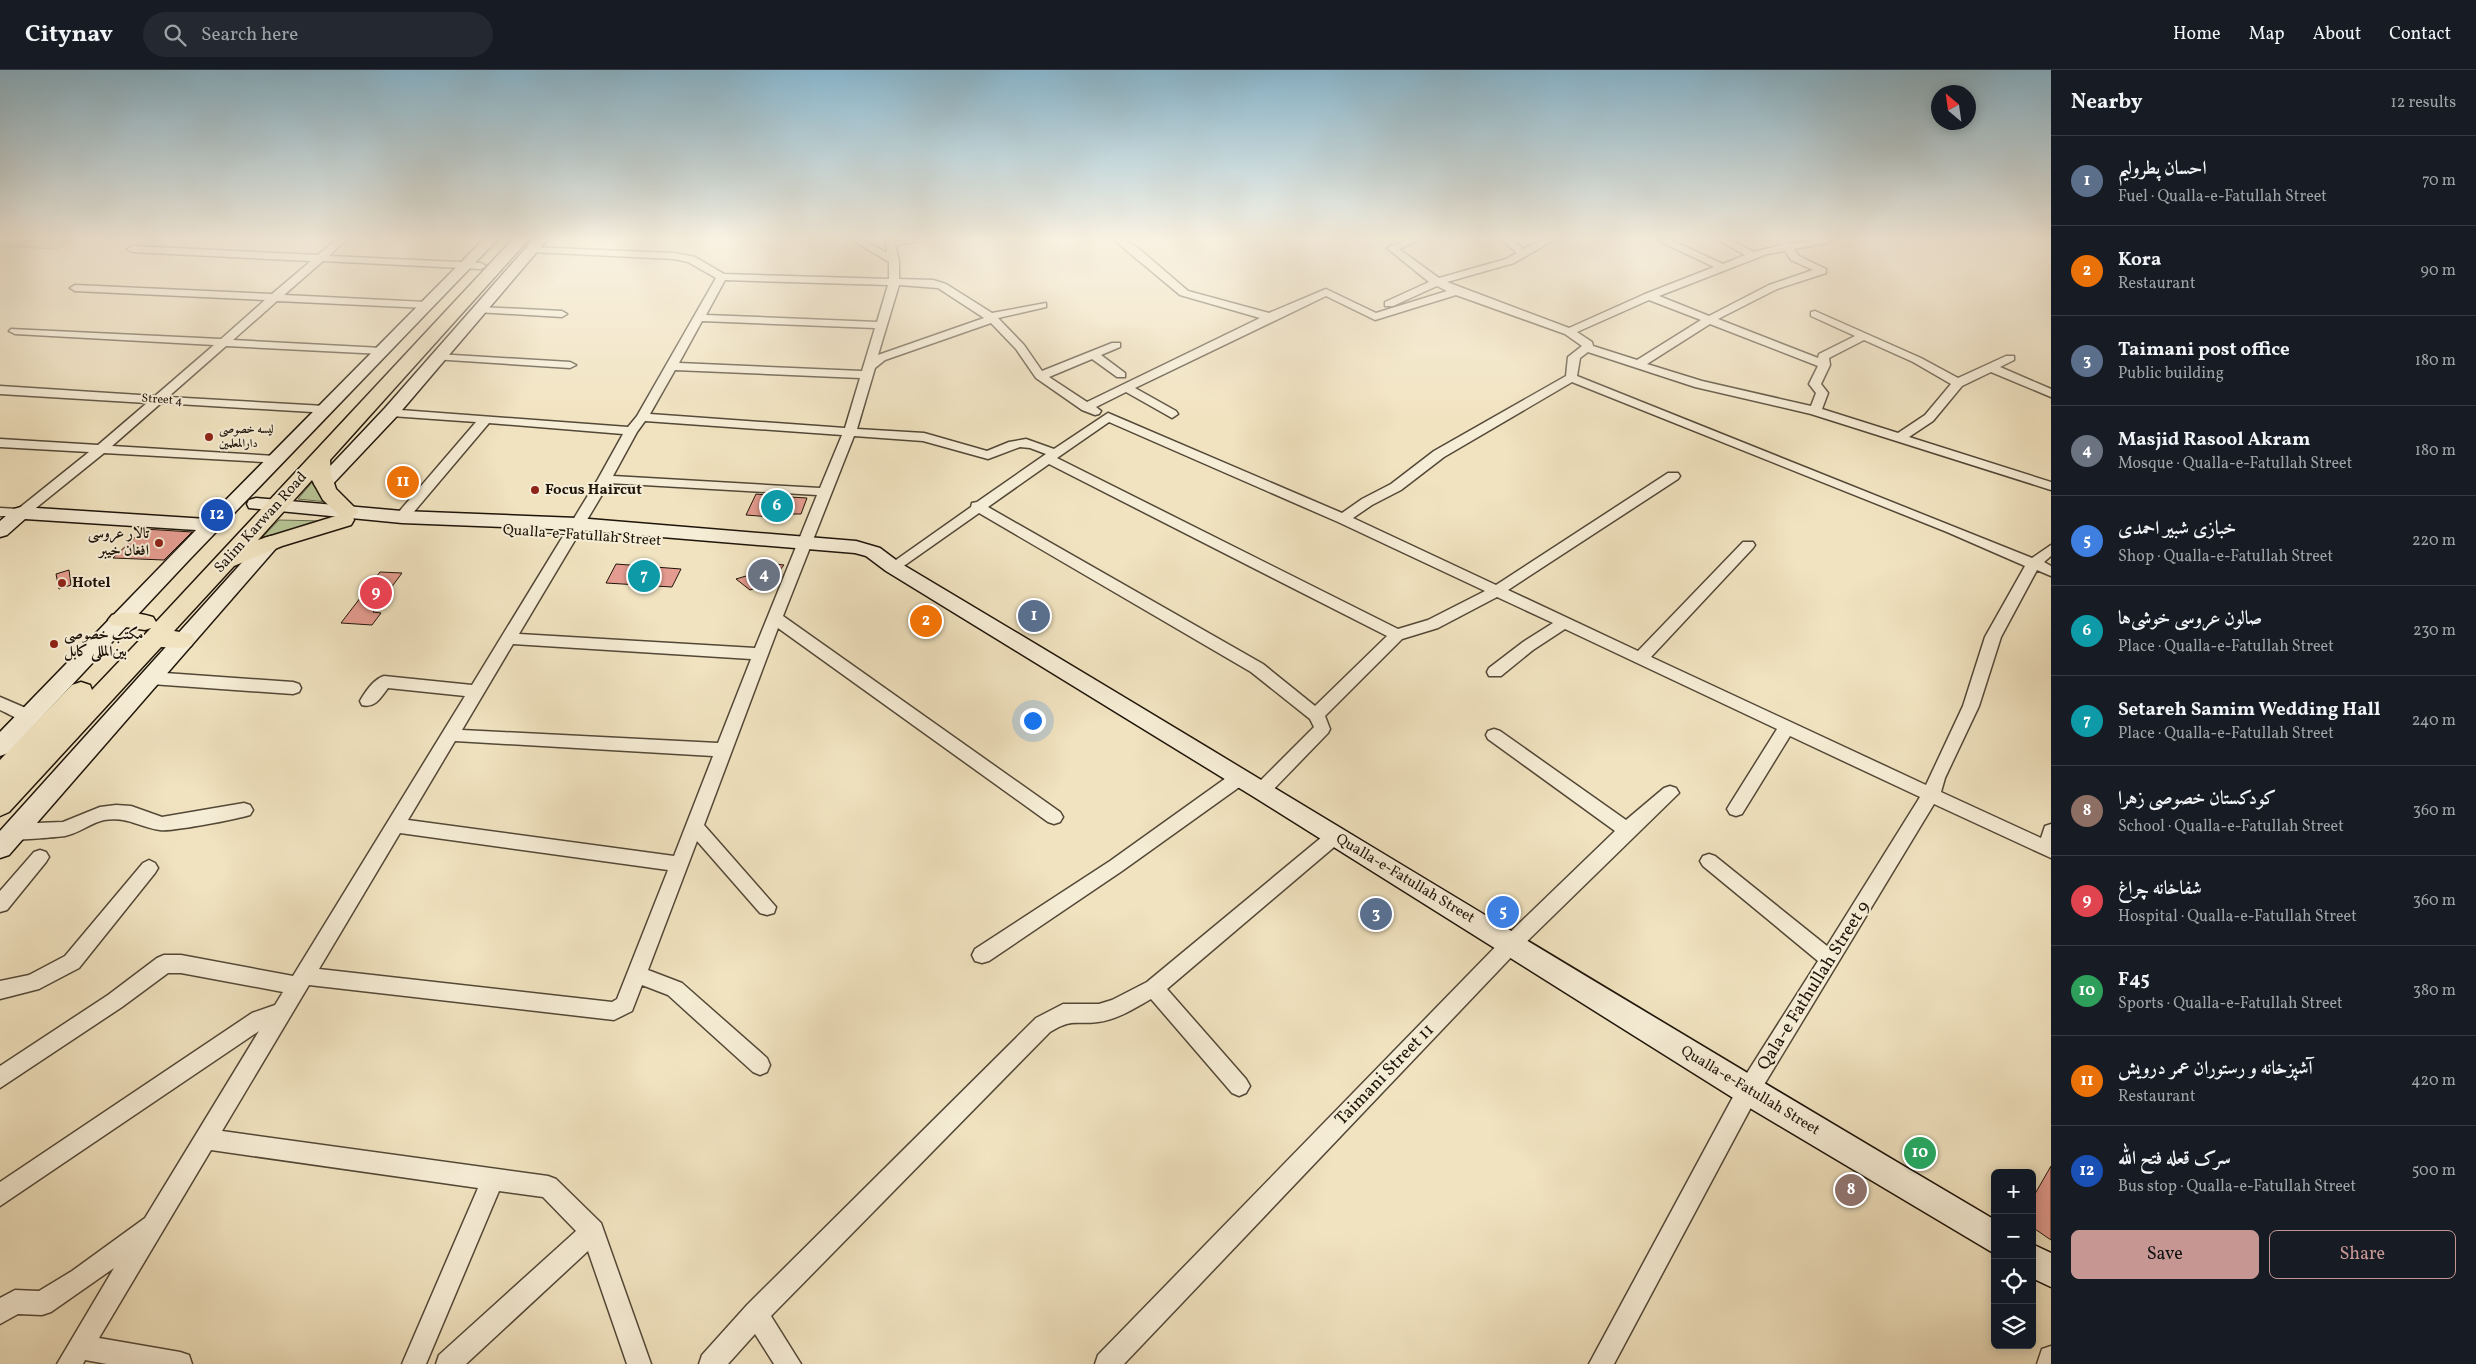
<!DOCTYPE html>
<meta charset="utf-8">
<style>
:root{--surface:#171b24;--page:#242831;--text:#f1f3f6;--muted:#9ea1a6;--line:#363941;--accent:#c59692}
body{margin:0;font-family:Vollkorn,Amiri,serif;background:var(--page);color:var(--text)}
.controls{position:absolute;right:15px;bottom:15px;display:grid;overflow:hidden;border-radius:8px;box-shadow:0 2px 12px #0003}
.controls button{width:45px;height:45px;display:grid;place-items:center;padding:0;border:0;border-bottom:1px solid var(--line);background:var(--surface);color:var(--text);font:25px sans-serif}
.compass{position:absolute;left:1931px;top:15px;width:45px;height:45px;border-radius:50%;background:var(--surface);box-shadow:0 2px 12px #0003;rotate:331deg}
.you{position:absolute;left:1032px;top:650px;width:18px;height:18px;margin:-12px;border:4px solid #fff;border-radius:50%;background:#1a73e8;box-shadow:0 0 0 8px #1a73e833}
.badge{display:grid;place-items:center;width:32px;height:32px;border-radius:50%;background:var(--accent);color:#fff;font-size:16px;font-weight:700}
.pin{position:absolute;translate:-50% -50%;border:2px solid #fff;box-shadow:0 1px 5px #0006}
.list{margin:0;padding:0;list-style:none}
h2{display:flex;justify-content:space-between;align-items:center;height:65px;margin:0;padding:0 20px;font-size:21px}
h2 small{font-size:16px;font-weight:400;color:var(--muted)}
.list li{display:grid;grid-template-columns:32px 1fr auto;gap:15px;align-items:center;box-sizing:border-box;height:90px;padding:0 20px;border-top:1px solid var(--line)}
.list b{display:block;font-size:19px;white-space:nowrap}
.list p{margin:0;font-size:16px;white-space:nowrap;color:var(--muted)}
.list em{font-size:16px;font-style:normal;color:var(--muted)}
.actions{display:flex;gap:10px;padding:15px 20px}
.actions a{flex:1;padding:11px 0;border:1px solid var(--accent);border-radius:8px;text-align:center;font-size:18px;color:var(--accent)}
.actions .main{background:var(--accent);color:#111}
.icon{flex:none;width:28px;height:28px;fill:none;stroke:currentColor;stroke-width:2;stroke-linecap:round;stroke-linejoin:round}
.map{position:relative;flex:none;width:2051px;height:1294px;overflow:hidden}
header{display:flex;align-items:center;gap:30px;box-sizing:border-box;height:70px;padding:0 25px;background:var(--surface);border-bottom:1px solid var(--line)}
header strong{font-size:24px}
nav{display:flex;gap:28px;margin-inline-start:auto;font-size:18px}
.search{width:350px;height:45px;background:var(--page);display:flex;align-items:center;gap:12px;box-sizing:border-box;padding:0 18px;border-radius:28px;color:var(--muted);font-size:19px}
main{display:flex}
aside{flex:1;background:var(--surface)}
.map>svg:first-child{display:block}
.green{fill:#b7c495;stroke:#6a6c4f}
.building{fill:#e59c90;stroke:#1e1409}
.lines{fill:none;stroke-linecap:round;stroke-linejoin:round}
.street-casing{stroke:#534837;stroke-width:3}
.secondary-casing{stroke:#1e1409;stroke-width:3}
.primary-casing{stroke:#1e1409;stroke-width:3}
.street{fill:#f6edd6;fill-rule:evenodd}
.secondary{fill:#f6edd6;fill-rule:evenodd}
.primary{fill:#f1e3c0;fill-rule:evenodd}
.poi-dot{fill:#8f2418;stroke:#f6edd6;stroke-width:2}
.labels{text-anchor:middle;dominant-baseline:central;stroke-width:4;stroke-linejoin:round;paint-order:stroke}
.far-street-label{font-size:12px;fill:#1e1409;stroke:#f6edd6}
.far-poi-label{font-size:12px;font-weight:bold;fill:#1e1409;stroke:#f6edd6;text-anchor:start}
.poi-label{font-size:15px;font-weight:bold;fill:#1e1409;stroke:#f6edd6;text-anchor:start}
.street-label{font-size:15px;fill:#1e1409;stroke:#f6edd6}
.near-street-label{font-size:18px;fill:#1e1409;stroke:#f6edd6}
</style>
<header>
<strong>Citynav</strong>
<div class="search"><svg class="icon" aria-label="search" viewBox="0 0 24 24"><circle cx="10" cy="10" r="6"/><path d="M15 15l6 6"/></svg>Search here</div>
<nav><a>Home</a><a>Map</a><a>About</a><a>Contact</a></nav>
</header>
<main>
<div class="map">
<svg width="2051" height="1294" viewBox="0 0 2051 1294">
<rect width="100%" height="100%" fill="#f1e3c0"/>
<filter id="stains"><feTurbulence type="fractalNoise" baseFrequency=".004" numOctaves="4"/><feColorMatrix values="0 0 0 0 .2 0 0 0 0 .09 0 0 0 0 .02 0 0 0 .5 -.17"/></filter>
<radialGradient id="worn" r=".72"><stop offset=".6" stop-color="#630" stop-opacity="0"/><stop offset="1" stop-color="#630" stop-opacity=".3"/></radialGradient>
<g class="green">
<path d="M 0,170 L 71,170 L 57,179 L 0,176 Z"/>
<path d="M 314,410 L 317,421 L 327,432 L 298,429 Z"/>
<path d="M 279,450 L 324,451 L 255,475 Z"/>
</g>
<g class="building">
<path d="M 756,424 L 774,426 L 807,428 L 801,444 L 785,444 L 784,448 L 746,445 Z"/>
<path d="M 144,459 L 192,462 L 164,490 L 113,488 Z"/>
<path d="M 766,493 L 784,495 L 768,514 L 750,520 L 736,509 L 756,503 L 756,500 Z"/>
<path d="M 616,494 L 681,499 L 672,517 L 606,513 Z"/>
<path d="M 69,500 L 71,515 L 59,519 L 56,504 Z"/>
<path d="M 380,502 L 402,503 L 373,542 L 381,543 L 372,555 L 341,553 Z"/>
<path d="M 2051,1096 L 2051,1170 L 2032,1157 L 2032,1129 Z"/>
</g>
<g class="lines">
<g class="street-casing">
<g id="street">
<path d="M 336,170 L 346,170 L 329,186 L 481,193 L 486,196 L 481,199 L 323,191 L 284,225 L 426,232 L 431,235 L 426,238 L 277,231 L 233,270 L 382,278 L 388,281 L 382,284 L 226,276 L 168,327 L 325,336 L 331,340 L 329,343 L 161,333 L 112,376 L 276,386 L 282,390 L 281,393 L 104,383 L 26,446 L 0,446 L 0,438 L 18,439 L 89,382 L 0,377 L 0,369 L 98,375 L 147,333 L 0,324 L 0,316 L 155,326 L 214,275 L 15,264 L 9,261 L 11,259 L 221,269 L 265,230 L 75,221 L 70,218 L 75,215 L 272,224 L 311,191 L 132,182 L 127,179 L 132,176 L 318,185 Z"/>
<path d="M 852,170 L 863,170 L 887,183 L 886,171 L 919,170 L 917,172 L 895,175 L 899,191 L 899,209 L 933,210 L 946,214 L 992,243 L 1046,233 L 1046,237 L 998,248 L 1024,275 L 1042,301 L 1112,273 L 1120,273 L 1120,277 L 1101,285 L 1125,303 L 1125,307 L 1117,307 L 1092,289 L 1049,307 L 1087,332 L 1260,248 L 1180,225 L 1114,170 L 1125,170 L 1138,178 L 1188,221 L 1269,243 L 1326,219 L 1376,243 L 1447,221 L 1437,216 L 1393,236 L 1385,236 L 1385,232 L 1429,212 L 1387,178 L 1407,170 L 1420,170 L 1399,179 L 1439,208 L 1506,189 L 1517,183 L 1502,170 L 1512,170 L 1524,179 L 1542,170 L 1554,170 L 1514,193 L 1447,212 L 1569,258 L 1645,224 L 1714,197 L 1661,172 L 1659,170 L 1671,170 L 1723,194 L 1745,185 L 1718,170 L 1730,170 L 1754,182 L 1781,175 L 1779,170 L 1787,170 L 1790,174 L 1813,170 L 1832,170 L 1827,173 L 1794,179 L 1799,186 L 1826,199 L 1826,203 L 1777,219 L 1718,249 L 1818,288 L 1819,284 L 1855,266 L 1811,246 L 1811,242 L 1815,241 L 1921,288 L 1958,308 L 2006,286 L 2014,286 L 2014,290 L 2000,297 L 2051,319 L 2051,327 L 1991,302 L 1962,316 L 1933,351 L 1909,367 L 2051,412 L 2051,420 L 1811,344 L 1695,317 L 1588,282 L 1580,288 L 1577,306 L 2032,488 L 2051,475 L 2051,486 L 2044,492 L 2051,496 L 2051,506 L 2037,500 L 2001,567 L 1979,636 L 1945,708 L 1941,722 L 2041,768 L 2045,756 L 2051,754 L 2051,788 L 1934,734 L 1756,1028 L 1614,1294 L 1589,1294 L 1740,1014 L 1818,891 L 1703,796 L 1700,791 L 1703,786 L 1709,784 L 1715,786 L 1827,876 L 1920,727 L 1790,666 L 1742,744 L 1736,746 L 1730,744 L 1727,739 L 1730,734 L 1777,659 L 1565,559 L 1533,580 L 1501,606 L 1489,606 L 1487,602 L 1489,598 L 1523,572 L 1553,553 L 1497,527 L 1438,558 L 1402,569 L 1325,646 L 1330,659 L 1328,663 L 1268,725 L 1262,727 L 1256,725 L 1253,720 L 1256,715 L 1314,657 L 1310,649 L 1251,602 L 979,443 L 898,500 L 888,500 L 886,497 L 971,437 L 972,433 L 977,432 L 1046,384 L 1030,378 L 1020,377 L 988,389 L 923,371 L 854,366 L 783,546 L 1060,742 L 1063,747 L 1060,752 L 1054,754 L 1048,752 L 778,558 L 704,755 L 776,837 L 774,843 L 767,845 L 760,843 L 697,771 L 648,900 L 682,913 L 767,988 L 770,995 L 767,1002 L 760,1005 L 753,1002 L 668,925 L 642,915 L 632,941 L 614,950 L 309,915 L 222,1061 L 548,1106 L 556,1109 L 601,1153 L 651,1294 L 627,1294 L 588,1181 L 466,1294 L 436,1294 L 439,1285 L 576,1161 L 543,1127 L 499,1121 L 426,1294 L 402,1294 L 478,1118 L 211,1080 L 99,1268 L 180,1282 L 189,1285 L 192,1294 L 107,1294 L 85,1290 L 83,1294 L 57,1294 L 114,1198 L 51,1242 L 42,1245 L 18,1244 L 0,1254 L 0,1228 L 15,1220 L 39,1221 L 72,1201 L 145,1148 L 259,961 L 0,1136 L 0,1112 L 252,943 L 275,935 L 283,922 L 181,903 L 168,903 L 122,937 L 0,1018 L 0,996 L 108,925 L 157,888 L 164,885 L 181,885 L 293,906 L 465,626 L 388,618 C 381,627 375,639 362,635 L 360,631 C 365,622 374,609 384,606 L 472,615 L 598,409 L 623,364 L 489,353 L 407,450 L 397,450 L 395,447 L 397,444 L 476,352 L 391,346 L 385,342 L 387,339 L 628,357 L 637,346 L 716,208 L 688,192 L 674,189 L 532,182 L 527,179 L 528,177 L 674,183 L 695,187 L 724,204 L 889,209 L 889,192 ZM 1785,181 L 1791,190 L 1813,200 L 1769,215 L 1709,246 L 1659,226 L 1767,184 ZM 725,210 L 888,215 L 877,252 L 706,245 ZM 899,215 L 938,218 L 984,248 L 878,285 ZM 1456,225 L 1565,264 L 1582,276 L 1568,287 L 1566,306 L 1434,381 L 1391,414 L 1362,429 L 1342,443 L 1108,343 L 1054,379 L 1026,369 L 1009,372 L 987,381 L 924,363 L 857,359 L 875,298 L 885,290 L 991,253 L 1016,279 L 1036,308 L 1082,340 L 1095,345 L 1099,344 L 1101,341 L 1096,337 L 1126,322 L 1172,348 L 1178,344 L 1176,341 L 1135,318 L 1326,226 L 1375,250 ZM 1649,230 L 1701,250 L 1637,290 L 1593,276 L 1592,272 L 1577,262 ZM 702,251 L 875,258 L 862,301 L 679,293 ZM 1710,254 L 1818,296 L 1809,314 L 1816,323 L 1811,336 L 1702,311 L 1647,294 ZM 1864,270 L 1913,292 L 1951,314 L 1925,345 L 1898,363 L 1822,339 L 1828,323 L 1821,314 L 1830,295 L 1829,288 ZM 675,300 L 860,308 L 845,358 L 650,344 ZM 1572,312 L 1947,462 L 2025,496 L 1985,567 L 1963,636 L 1926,715 L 1651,587 L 1753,478 L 1755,475 L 1753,472 L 1743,472 L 1638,581 L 1508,520 L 1678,409 L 1680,406 L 1678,403 L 1668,403 L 1496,515 L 1353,448 L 1372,435 L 1401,420 L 1444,387 ZM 645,351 L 842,365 L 820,418 L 613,406 L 637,362 ZM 1109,352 L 1338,452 L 1485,521 L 1428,550 L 1398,559 L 1057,388 ZM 1049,394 L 1387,566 L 1315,636 L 1263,594 L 988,437 ZM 609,413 L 817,425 L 755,578 L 519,564 ZM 513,574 L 751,589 L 718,673 L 462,660 ZM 455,671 L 713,686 L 674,786 L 408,750 ZM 400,763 L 668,800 L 617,929 L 612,932 L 319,899 Z"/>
<path d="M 480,237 L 562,241 L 567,244 L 562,247 L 476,242 L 475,240 Z"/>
<path d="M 437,284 L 570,292 L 576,295 L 570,298 L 433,289 L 431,287 Z"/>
<path d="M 151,602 L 293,612 L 299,614 L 301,618 L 299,622 L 293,624 L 151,614 L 145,612 L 143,608 L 145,604 Z"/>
<path d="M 0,627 L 35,642 L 37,646 L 35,650 C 23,654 10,644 0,640 Z"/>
<path d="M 1494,659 L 1500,661 L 1626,750 L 1664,718 L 1670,716 L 1676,718 L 1679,723 L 1518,880 L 1124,1294 L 1095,1294 L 1098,1285 L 1504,868 L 1615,761 L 1488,669 L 1486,665 L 1488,661 Z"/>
<path d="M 1239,701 L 1245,703 L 1248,708 L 1245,713 L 1122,801 L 989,891 L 982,893 L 975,891 L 972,885 L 975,879 L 1110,791 L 1233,703 Z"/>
<path d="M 244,733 L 250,735 L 253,740 L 250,745 C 237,749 171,762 160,760 C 139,757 127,746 104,750 C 91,753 79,763 65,766 C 58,767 9,771 5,770 L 2,765 L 5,760 L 36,753 L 63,752 L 100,737 L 116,735 L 131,736 L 162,747 Z"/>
<path d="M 1334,760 L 1340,762 L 1343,767 L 1340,772 L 1167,919 L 1246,1009 L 1250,1016 L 1246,1023 L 1239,1026 L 1232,1023 L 1151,929 C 1135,938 1117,950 1098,952 C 1074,955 1073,948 1050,962 L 771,1246 L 801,1294 L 774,1294 L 755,1264 L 728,1294 L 699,1294 L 702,1285 L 747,1235 L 1036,948 L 1063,934 L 1099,934 L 1112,930 L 1147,912 L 1328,762 Z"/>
<path d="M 40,780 L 46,782 L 49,787 L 46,792 L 7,840 L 0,842 L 0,821 L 34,782 Z"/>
<path d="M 149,790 L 155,793 L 158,798 L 155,803 L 79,898 L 39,919 L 0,929 L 0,911 L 29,905 L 65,886 L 143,793 Z"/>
<path d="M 2051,1276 L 2051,1294 L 2037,1294 L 2042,1279 Z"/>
</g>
</g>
<g class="secondary-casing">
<g id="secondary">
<path d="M 483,170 L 497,170 L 189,490 L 8,683 L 0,686 L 0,662 L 196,460 L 25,449 L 7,465 L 0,467 L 0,451 L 14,439 L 21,437 L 207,449 Z"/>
<path d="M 533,170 L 547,170 L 397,346 L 329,418 L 317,418 L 314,414 L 317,410 L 385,338 Z"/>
<path d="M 256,428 L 402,441 L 577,448 L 856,471 L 880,478 L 900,493 C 1266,711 1628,934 1995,1150 L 1995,1184 L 1738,1031 L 1254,727 L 886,501 L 866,486 L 855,483 L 577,460 L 402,453 L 249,438 L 247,434 L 249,430 Z"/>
<path d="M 271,466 L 278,468 L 281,472 L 278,476 L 9,785 L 0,788 L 0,761 L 264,468 Z"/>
<path d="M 2032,1174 L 2051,1183 L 2051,1217 L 2032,1208 Z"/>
</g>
</g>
<g class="primary-casing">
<path id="primary" d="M 512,170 L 528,170 L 330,390 L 331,404 L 336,419 L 359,442 L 353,447 L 354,450 L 351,455 L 282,476 L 234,496 L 174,561 L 191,564 L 195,570 L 191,576 L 183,578 L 161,577 L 9,742 L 0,746 L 0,690 L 72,615 L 81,612 L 90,615 L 92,620 L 151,558 L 145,560 L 112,555 L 108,550 L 112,545 C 125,541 140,543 153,547 L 156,552 ZM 312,410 L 323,430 L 339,445 L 258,470 Z"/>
</g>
<use href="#street" class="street"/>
<use href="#secondary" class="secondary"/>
<use href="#primary" class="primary"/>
</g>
<linearGradient id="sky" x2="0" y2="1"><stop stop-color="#89b8d0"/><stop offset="0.48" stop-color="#f9f2e3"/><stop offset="1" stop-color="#f9f2e3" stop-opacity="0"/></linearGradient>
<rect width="2051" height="351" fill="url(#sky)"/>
<g class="poi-dot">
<circle cx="209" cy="367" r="5"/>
<circle cx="535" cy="420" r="5"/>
<circle cx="159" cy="473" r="5"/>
<circle cx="62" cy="513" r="5"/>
<circle cx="54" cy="574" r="5"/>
</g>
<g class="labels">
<g class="far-street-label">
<text transform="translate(162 330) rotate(4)">Street 4</text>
</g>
<g class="far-poi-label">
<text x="219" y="360">لیسه خصوصی<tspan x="219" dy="14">دارالمعلمین</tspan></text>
</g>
<g class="poi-label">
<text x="545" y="420">Focus Haircut</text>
<text x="149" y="464" text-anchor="end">تالار عروسی<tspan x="149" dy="17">افغان خیبر</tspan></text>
<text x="72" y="513">Hotel</text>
<text x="64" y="565">مکتب خصوصی<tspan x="64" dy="17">بین‌المللی کابل</tspan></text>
</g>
<g class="street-label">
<text transform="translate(261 453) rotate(-48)">Salim Karwan Road</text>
<text transform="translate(582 466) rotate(4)">Qualla-e-Fatullah Street</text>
<text transform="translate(1405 809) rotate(31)">Qualla-e-Fatullah Street</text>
<text transform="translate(1750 1021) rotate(31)">Qualla-e-Fatullah Street</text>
</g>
<g class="near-street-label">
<text transform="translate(1814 916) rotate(-58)">Qala-e Fathullah Street 9</text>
<text transform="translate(1385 1005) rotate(-46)">Taimani Street 11</text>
</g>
</g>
<rect width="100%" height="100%" filter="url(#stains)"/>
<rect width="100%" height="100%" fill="url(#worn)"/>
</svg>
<div class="controls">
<button>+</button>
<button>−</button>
<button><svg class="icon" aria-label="locate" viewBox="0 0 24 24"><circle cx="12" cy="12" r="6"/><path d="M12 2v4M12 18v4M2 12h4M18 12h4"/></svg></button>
<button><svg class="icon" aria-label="layers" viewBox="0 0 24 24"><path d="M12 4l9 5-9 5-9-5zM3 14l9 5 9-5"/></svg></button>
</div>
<svg class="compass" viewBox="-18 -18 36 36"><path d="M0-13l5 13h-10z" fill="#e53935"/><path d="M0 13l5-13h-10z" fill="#9ea1a6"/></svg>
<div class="you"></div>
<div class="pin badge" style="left:1034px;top:546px;background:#5c6f8a">1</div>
<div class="pin badge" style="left:926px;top:551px;background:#e8710a">2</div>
<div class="pin badge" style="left:1376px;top:844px;background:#5c6f8a">3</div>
<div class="pin badge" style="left:764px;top:505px;background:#6b7280">4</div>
<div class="pin badge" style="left:1503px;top:842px;background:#3f7fe0">5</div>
<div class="pin badge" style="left:777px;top:436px;background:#0f9aa8">6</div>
<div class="pin badge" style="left:644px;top:506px;background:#0f9aa8">7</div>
<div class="pin badge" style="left:1851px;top:1120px;background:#8d6e63">8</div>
<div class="pin badge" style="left:376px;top:523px;background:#e0444e">9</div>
<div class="pin badge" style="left:1920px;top:1083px;background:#2e9e5b">10</div>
<div class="pin badge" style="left:403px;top:412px;background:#e8710a">11</div>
<div class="pin badge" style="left:217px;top:445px;background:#1a4fb4">12</div>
</div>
<aside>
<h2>Nearby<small>12 results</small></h2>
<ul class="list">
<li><span class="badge" style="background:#5c6f8a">1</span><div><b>احسان پطرولیم</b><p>Fuel · Qualla-e-Fatullah Street</p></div><em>70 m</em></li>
<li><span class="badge" style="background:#e8710a">2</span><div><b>Kora</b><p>Restaurant</p></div><em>90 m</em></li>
<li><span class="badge" style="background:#5c6f8a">3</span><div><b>Taimani post office</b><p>Public building</p></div><em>180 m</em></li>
<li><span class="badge" style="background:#6b7280">4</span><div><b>Masjid Rasool Akram</b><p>Mosque · Qualla-e-Fatullah Street</p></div><em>180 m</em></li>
<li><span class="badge" style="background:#3f7fe0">5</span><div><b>خبازی شبیر احمدی</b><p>Shop · Qualla-e-Fatullah Street</p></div><em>220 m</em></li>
<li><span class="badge" style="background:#0f9aa8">6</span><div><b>صالون عروسی خوشی‌ها</b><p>Place · Qualla-e-Fatullah Street</p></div><em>230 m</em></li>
<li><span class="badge" style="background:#0f9aa8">7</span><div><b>Setareh Samim Wedding Hall</b><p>Place · Qualla-e-Fatullah Street</p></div><em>240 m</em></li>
<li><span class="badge" style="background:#8d6e63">8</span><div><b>کودکستان خصوصی زهرا</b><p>School · Qualla-e-Fatullah Street</p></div><em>360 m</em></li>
<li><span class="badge" style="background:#e0444e">9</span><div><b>شفاخانه چراغ</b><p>Hospital · Qualla-e-Fatullah Street</p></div><em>360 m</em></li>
<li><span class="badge" style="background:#2e9e5b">10</span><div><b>F45</b><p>Sports · Qualla-e-Fatullah Street</p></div><em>380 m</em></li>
<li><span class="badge" style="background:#e8710a">11</span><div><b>آشپزخانه و رستوران عمر درویش</b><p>Restaurant</p></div><em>420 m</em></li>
<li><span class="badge" style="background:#1a4fb4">12</span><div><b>سرک قعله فتح الله</b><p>Bus stop · Qualla-e-Fatullah Street</p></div><em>500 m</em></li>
</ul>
<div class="actions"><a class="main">Save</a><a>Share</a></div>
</aside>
</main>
